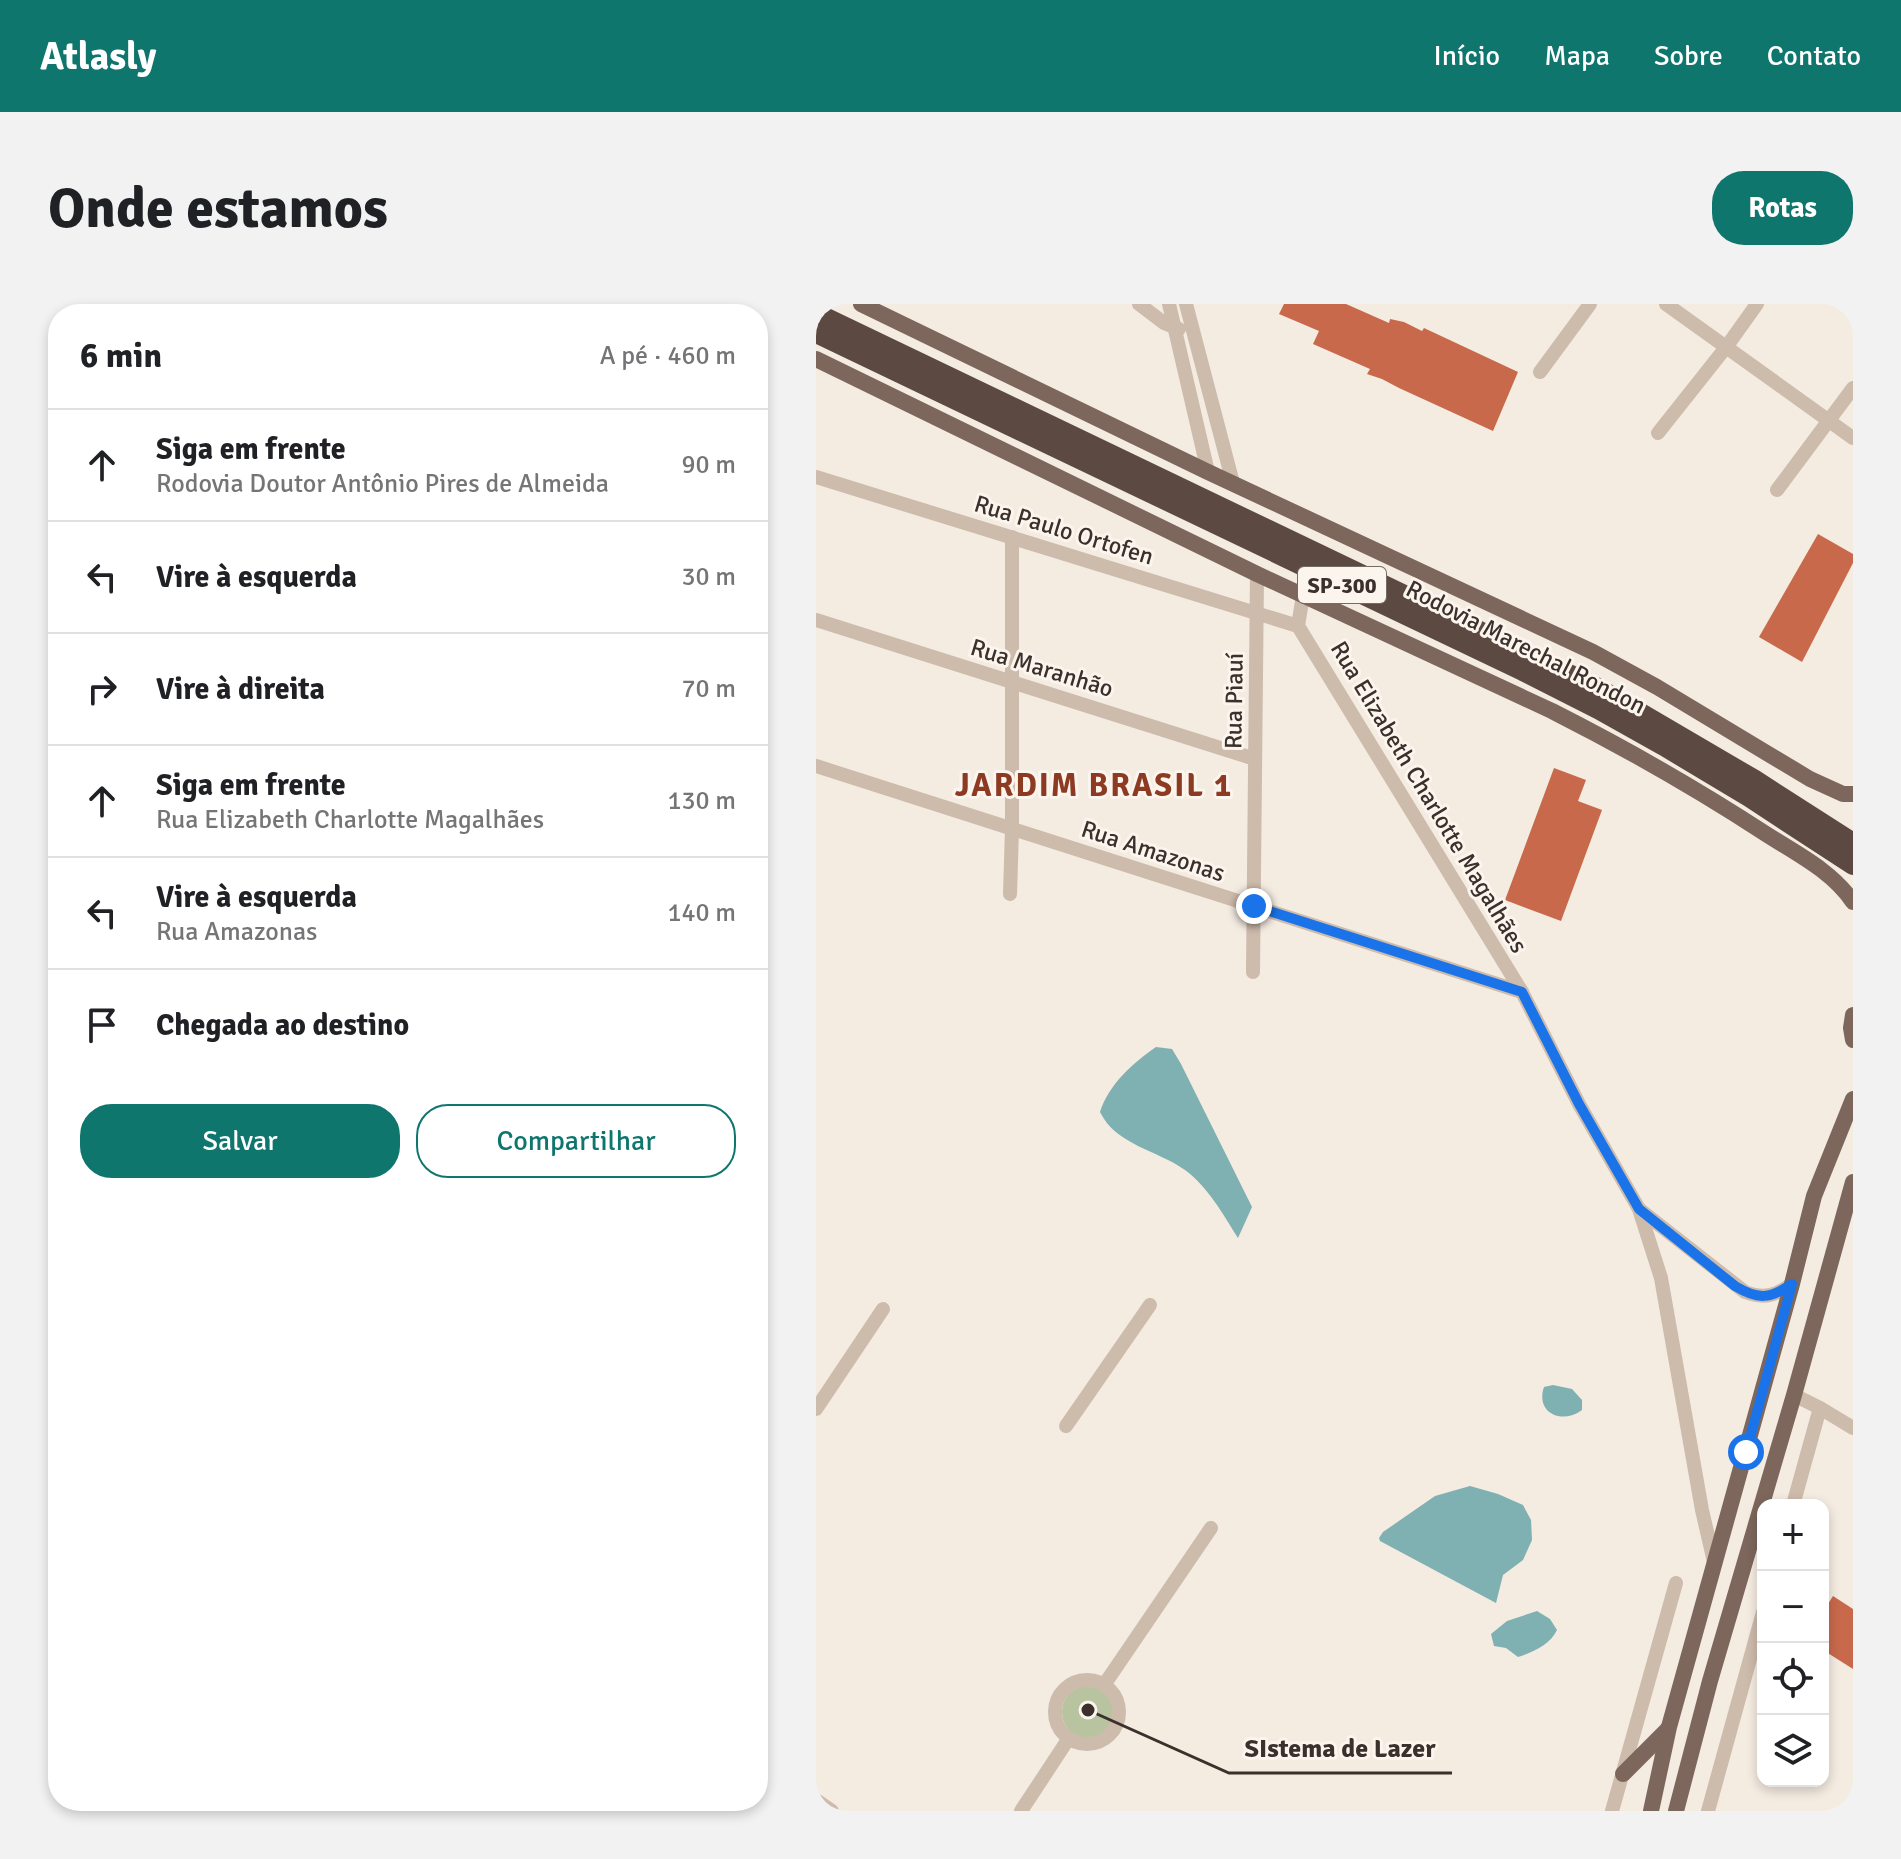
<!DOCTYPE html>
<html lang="pt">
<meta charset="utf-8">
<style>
:root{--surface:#fff;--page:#f2f2f2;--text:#202124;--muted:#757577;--line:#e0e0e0;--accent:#0f766e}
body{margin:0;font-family:Signika,sans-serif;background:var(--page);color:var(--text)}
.controls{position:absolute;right:24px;bottom:24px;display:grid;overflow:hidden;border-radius:16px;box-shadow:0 4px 12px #0003}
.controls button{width:72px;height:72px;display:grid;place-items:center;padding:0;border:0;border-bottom:2px solid var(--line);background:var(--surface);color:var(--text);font:40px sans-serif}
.stop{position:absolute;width:24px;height:24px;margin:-18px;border:6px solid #1a73e8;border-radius:50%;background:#fff}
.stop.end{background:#1a73e8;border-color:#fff;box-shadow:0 2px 8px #0008}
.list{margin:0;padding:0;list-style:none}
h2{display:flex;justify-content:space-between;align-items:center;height:104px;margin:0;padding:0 32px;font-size:34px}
h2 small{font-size:26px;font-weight:400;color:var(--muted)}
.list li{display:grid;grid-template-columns:52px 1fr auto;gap:24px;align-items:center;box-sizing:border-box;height:112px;padding:0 32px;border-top:2px solid var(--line)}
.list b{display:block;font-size:30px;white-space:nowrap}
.list p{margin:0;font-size:26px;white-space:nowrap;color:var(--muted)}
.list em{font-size:26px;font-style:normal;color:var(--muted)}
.actions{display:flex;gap:16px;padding:24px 32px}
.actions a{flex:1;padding:18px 0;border:2px solid var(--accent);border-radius:32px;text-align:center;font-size:28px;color:var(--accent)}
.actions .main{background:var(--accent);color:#fff}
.icon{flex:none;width:44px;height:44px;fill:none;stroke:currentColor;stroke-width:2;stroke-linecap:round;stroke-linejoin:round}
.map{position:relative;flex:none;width:1037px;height:1507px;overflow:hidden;border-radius:32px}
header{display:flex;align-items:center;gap:48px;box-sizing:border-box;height:112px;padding:0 40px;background:var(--accent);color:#fff}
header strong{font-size:38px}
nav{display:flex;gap:44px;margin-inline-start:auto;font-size:28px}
.intro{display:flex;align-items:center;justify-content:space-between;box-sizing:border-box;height:192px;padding:0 48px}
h1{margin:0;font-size:56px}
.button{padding:20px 36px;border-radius:32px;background:var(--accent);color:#fff;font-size:28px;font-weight:700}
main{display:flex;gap:48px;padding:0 48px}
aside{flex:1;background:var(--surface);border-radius:32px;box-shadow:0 4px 12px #0003}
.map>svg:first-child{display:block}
.green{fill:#b8c4a0}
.water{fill:#7fb0b2}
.building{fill:#c8694b}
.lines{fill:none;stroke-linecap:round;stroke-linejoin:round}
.minor{stroke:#cdbbac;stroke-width:14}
.major{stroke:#7d675c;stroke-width:16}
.highway{stroke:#5c4a42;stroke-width:20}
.route{stroke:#1a73e8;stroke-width:10}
.labels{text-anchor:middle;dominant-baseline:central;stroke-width:6;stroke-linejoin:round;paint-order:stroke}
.shield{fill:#fbf5ee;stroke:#756b66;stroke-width:2}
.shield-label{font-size:22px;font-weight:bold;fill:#3b302b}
.street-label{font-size:24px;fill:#3b302b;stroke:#fbf5ee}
.district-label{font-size:32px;font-weight:bold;letter-spacing:2px;fill:#8c3b22;stroke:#fbf5ee}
.leader{fill:none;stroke:#3b302b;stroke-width:3}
.callout-dot{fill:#3b302b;stroke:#fbf5ee;stroke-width:3}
.callout-label{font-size:26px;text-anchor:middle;font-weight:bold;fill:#3b302b;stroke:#fbf5ee;stroke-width:6;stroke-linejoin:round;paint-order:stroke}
</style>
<header>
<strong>Atlasly</strong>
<nav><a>Início</a><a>Mapa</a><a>Sobre</a><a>Contato</a></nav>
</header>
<div class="intro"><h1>Onde estamos</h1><a class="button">Rotas</a></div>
<main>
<aside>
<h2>6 min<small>A pé · 460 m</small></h2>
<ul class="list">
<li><svg class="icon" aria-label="ahead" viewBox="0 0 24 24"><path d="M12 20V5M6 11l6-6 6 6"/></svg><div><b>Siga em frente</b><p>Rodovia Doutor Antônio Pires de Almeida</p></div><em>90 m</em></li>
<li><svg class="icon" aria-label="left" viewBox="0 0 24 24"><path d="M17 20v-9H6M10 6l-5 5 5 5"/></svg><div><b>Vire à esquerda</b></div><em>30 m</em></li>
<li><svg class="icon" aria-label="right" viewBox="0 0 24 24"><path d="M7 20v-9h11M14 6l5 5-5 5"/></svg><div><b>Vire à direita</b></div><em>70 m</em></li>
<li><svg class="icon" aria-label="ahead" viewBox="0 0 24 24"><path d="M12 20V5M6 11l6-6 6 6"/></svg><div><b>Siga em frente</b><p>Rua Elizabeth Charlotte Magalhães</p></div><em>130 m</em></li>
<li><svg class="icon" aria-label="left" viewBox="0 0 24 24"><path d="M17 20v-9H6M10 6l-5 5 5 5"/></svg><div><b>Vire à esquerda</b><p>Rua Amazonas</p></div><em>140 m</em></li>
<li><svg class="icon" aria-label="arrive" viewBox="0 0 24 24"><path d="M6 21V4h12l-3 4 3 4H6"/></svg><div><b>Chegada ao destino</b></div></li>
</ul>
<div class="actions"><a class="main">Salvar</a><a>Compartilhar</a></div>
</aside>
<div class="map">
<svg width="1037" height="1507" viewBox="0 0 1037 1507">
<rect width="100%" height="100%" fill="#f4ebe1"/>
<circle class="green" cx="272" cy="1408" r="26"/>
<g class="water">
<path d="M 340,743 L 356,745 L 365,760 L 436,903 L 422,934 C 407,910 392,883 369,866 C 341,846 300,841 284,808 C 293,780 317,759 340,743 Z"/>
<path d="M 737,1081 L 756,1085 L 766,1096 L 766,1106 C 746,1121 719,1109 728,1083 Z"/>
<path d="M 654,1182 L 682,1190 L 707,1201 L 715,1216 L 716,1236 L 707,1256 L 687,1271 L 680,1299 L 564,1237 L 563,1234 L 567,1228 L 619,1192 Z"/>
<path d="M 721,1307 L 734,1315 L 741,1326 C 734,1341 717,1348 702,1353 L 690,1344 L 678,1342 L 675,1330 L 691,1317 Z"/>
</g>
<g class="building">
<path d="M 468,0 L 530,0 L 573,19 L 574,15 L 588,18 L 606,27 L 608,24 L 702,68 L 677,127 L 583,84 L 566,75 L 551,70 L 554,65 L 497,40 L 503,27 L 463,10 Z"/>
<path d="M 1002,230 L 1037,250 L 1037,259 L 986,358 L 943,333 Z"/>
<path d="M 738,464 L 770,476 L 762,497 L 786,506 L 745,617 L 689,596 Z"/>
<path d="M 1017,1292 L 1037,1305 L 1037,1365 L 1007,1346 L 1007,1308 Z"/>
</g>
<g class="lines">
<g class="minor">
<path d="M 323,0 L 348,19 L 363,25"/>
<path d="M 353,0 L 392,168"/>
<path d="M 370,0 L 417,179"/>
<path d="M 850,0 L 1037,134"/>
<path d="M 724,68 L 774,0"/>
<path d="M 842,129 L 911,42 L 941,0"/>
<path d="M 0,173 L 482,322"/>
<path d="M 961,186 L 1037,84"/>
<path d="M 487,291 L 482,322 L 706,688 L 763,800 L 823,905 L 845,974 L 886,1206 L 898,1258"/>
<path d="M 0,316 L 439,455"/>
<path d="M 0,462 L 706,688"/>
<path d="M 194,590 L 196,525 L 196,233"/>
<path d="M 437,668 L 441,270"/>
<path d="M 823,905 L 929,988 C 948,995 959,992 976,980"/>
<path d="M 978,1091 L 1004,1104 L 1037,1124"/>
<path d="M 0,1105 L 67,1005"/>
<path d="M 250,1122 L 334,1001"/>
<path d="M 977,1201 L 1004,1104"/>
<circle cx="271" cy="1408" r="32"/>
<path d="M 288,1381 L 395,1224"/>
<path d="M 0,1496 L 16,1507"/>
<path d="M 205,1507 L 253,1434"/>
<path d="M 796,1507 L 860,1279"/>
<path d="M 892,1507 L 947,1308"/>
</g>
<g class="major">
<path d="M 45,0 L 392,168 L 777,348 L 841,383 L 994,475 L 1027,490 L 1037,490"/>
<path d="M 0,55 L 441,270 L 736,407 C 809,444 881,485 950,530 C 981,550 1016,567 1037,598"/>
<path d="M 1037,711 L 1035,724 L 1037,736"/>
<path d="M 807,1470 L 852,1425"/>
<path d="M 835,1507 L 853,1423 L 976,980 L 998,892 L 1037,795"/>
<path d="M 860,1507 L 894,1377 L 978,1091 L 1037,878"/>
</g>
<g class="highway">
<path d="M 0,9 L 780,383 L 939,476 L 1037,539"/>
<path d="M 0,29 L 707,367 L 782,405 L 848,442 L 933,493 L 1037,561"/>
</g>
</g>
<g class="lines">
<path class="route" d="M 438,602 L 706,688 L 763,800 L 823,905 L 919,982 C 942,996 954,995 976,980 L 930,1148"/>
</g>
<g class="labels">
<rect class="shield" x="482" y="263" width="88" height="36" rx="6"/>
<g class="shield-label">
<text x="526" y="281">SP-300</text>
</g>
<g class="street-label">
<text transform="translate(248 226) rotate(17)">Rua Paulo Ortofen</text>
<text transform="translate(710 343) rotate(27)">Rodovia Marechal Rondon</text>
<text transform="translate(226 364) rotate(17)">Rua Maranhão</text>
<text transform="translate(418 397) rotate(-89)">Rua Piauí</text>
<text transform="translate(613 493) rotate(59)">Rua Elizabeth Charlotte Magalhães</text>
<text transform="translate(337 547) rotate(18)">Rua Amazonas</text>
</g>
<g class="district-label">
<text x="278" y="481">JARDIM BRASIL 1</text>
</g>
</g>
<path class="leader" d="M272 1406L413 1469H636"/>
<circle class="callout-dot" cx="272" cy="1406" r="8"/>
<g class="callout-label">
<text x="524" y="1453">SIstema de Lazer</text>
</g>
</svg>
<div class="controls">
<button>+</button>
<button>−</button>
<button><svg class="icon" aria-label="locate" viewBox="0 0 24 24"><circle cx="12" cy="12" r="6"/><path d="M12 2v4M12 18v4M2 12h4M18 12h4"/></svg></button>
<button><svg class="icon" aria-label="layers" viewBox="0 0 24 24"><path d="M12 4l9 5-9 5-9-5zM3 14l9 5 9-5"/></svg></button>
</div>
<div class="stop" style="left:930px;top:1148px"></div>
<div class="stop end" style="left:438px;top:602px"></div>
</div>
</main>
